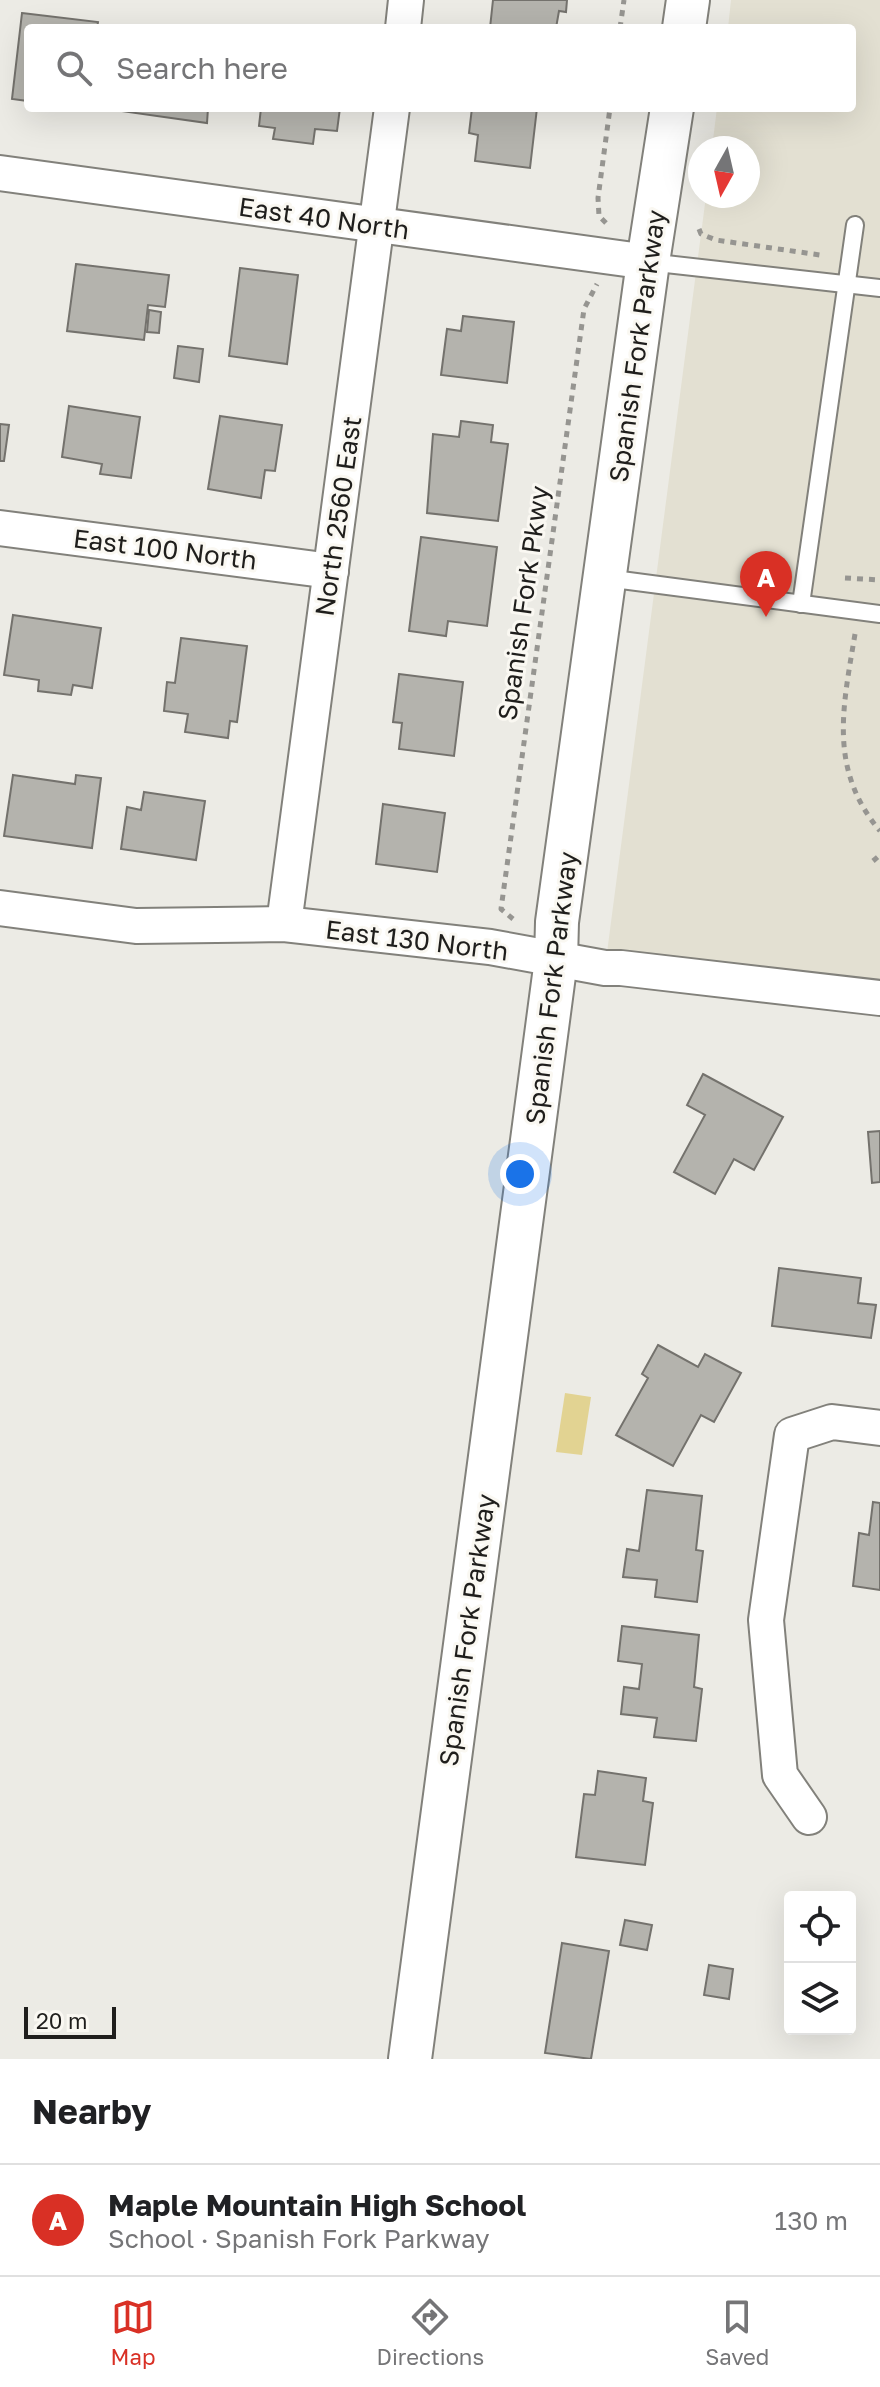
<!DOCTYPE html>
<meta charset="utf-8">
<style>
:root{--surface:#fff;--page:#f2f2f2;--text:#202124;--muted:#757577;--line:#e0e0e0;--accent:#d93025}
body{margin:0;font-family:"Golos Text",sans-serif;background:var(--page);color:var(--text)}
.controls{position:absolute;right:24px;bottom:24px;display:grid;overflow:hidden;border-radius:8px;box-shadow:0 8px 32px #0002}
.controls button{width:72px;height:72px;display:grid;place-items:center;padding:0;border:0;border-bottom:2px solid var(--line);background:var(--surface);color:var(--text);font:40px sans-serif}
.compass{position:absolute;left:688px;top:136px;width:72px;height:72px;border-radius:50%;background:var(--surface);box-shadow:0 8px 32px #0002;rotate:188deg}
.scale{position:absolute;left:24px;bottom:20px;width:92px;box-sizing:border-box;padding-left:8px;border:4px solid #1f1e1c;border-top:0;font-size:22px;line-height:28px;white-space:nowrap;color:#1f1e1c;-webkit-text-stroke:6px #faf8f2;paint-order:stroke}
.you{position:absolute;left:520px;top:1174px;width:28px;height:28px;margin:-20px;border:6px solid #fff;border-radius:50%;background:#1a73e8;box-shadow:0 0 0 12px #1a73e833}
.badge{display:grid;place-items:center;width:52px;height:52px;border-radius:50%;background:var(--accent);color:#fff;font-size:26px;font-weight:700}
.pin{position:absolute;translate:-50% -66px;filter:drop-shadow(0 2px 4px #0008)}
.pin::after{content:'';position:absolute;top:42px;width:28px;height:24px;background:inherit;clip-path:polygon(0 0,100% 0,50% 100%)}
.list{margin:0;padding:0;list-style:none}
h2{display:flex;justify-content:space-between;align-items:center;height:104px;margin:0;padding:0 32px;font-size:34px}
h2 small{font-size:26px;font-weight:400;color:var(--muted)}
.list li{display:grid;grid-template-columns:52px 1fr auto;gap:24px;align-items:center;box-sizing:border-box;height:112px;padding:0 32px;border-top:2px solid var(--line)}
.list b{display:block;font-size:30px;white-space:nowrap}
.list p{margin:0;font-size:26px;white-space:nowrap;color:var(--muted)}
.list em{font-size:26px;font-style:normal;color:var(--muted)}
.icon{flex:none;width:44px;height:44px;fill:none;stroke:currentColor;stroke-width:2;stroke-linecap:round;stroke-linejoin:round}
.map{position:relative;flex:none;width:880px;height:2059px;overflow:hidden}
.search{position:absolute;background:var(--surface);box-shadow:0 8px 32px #0002;left:24px;right:24px;top:24px;height:88px;display:flex;align-items:center;gap:20px;box-sizing:border-box;padding:0 28px;border-radius:8px;color:var(--muted);font-size:30px}
.sheet{height:216px;background:var(--surface)}
nav{display:flex;justify-content:space-around;align-items:center;box-sizing:border-box;height:112px;border-top:2px solid var(--line);background:var(--surface);font-size:22px;color:var(--muted)}
nav a{display:grid;justify-items:center;gap:4px}
nav .on{color:var(--accent)}
.map>svg:first-child{display:block}
.built{fill:#e3e0d2}
.green{fill:#e2d392}
.building{fill:#b4b3ad;stroke:#74726d;stroke-width:2}
.lines{fill:none;stroke-linecap:round;stroke-linejoin:round}
.service-casing{stroke:#82817b;stroke-width:20}
.minor-casing{stroke:#82817b;stroke-width:38}
.tertiary-casing{stroke:#82817b;stroke-width:46}
.path{stroke:#969591;stroke-width:5;stroke-dasharray:6 6;stroke-linecap:butt}
.service{stroke:#fff;stroke-width:16}
.minor{stroke:#fff;stroke-width:34}
.tertiary{stroke:#fff;stroke-width:42}
.labels{text-anchor:middle;dominant-baseline:central;stroke-width:6;stroke-linejoin:round;paint-order:stroke}
.street-label{font-size:26px;fill:#1f1e1c;stroke:#faf8f2}
</style>
<div class="map">
<svg width="880" height="2059" viewBox="0 0 880 2059">
<rect width="100%" height="100%" fill="#ecebe5"/>
<path class="built" d="M 731,0 L 880,0 L 880,1007 L 605,968 L 706,196 L 748,196 L 748,148 L 712,148 L 717,108 L 852,108 L 852,28 L 728,28 Z"/>
<path class="green" d="M 565,1393 L 591,1397 L 582,1455 L 556,1452 Z"/>
<g class="building">
<path d="M 493,0 L 567,0 L 566,12 L 559,11 L 556,28 L 490,28 Z"/>
<path d="M 22,13 L 98,22 L 97,28 L 28,28 L 28,101 L 12,99 Z"/>
<path d="M 121,108 L 208,108 L 207,123 L 121,111 Z"/>
<path d="M 261,108 L 340,108 L 337,131 L 315,129 L 313,144 L 273,139 L 275,128 L 259,126 Z"/>
<path d="M 472,108 L 537,108 L 530,168 L 475,161 L 478,135 L 469,133 Z"/>
<path d="M 76,264 L 169,275 L 165,307 L 148,305 L 144,340 L 67,331 Z"/>
<path d="M 240,268 L 298,275 L 287,364 L 229,356 Z"/>
<path d="M 149,310 L 161,312 L 159,333 L 147,332 Z"/>
<path d="M 463,316 L 514,322 L 507,383 L 441,375 L 447,329 L 461,331 Z"/>
<path d="M 178,346 L 203,349 L 199,382 L 174,378 Z"/>
<path d="M 69,406 L 140,417 L 131,478 L 100,474 L 102,464 L 62,457 Z"/>
<path d="M 220,416 L 282,425 L 275,471 L 265,470 L 261,498 L 208,489 Z"/>
<path d="M 461,421 L 493,425 L 491,442 L 508,444 L 498,521 L 427,513 L 433,434 L 459,437 Z"/>
<path d="M 0,424 L 9,425 L 4,461 L 0,461 Z"/>
<path d="M 421,537 L 497,547 L 487,626 L 448,621 L 446,636 L 409,631 Z"/>
<path d="M 13,615 L 101,628 L 92,688 L 73,685 L 71,695 L 38,691 L 39,680 L 4,675 Z"/>
<path d="M 181,638 L 247,646 L 237,722 L 230,721 L 228,738 L 185,732 L 188,714 L 164,711 L 167,682 L 175,683 Z"/>
<path d="M 399,674 L 463,682 L 454,756 L 399,749 L 402,723 L 393,722 Z"/>
<path d="M 13,775 L 75,784 L 76,775 L 101,778 L 92,848 L 4,836 Z"/>
<path d="M 144,792 L 205,801 L 196,860 L 121,849 L 127,807 L 141,810 Z"/>
<path d="M 383,804 L 445,813 L 437,872 L 376,864 Z"/>
<path d="M 703,1074 L 783,1117 L 754,1170 L 734,1159 L 715,1194 L 674,1172 L 705,1115 L 687,1105 Z"/>
<path d="M 880,1131 L 880,1182 L 872,1183 L 868,1132 Z"/>
<path d="M 779,1268 L 861,1278 L 858,1303 L 876,1305 L 871,1338 L 772,1326 Z"/>
<path d="M 658,1345 L 698,1367 L 705,1354 L 741,1373 L 714,1422 L 701,1415 L 673,1466 L 616,1435 L 648,1378 L 642,1374 Z"/>
<path d="M 647,1490 L 702,1496 L 696,1550 L 703,1551 L 697,1602 L 655,1597 L 657,1580 L 623,1577 L 627,1549 L 639,1551 Z"/>
<path d="M 873,1502 L 880,1503 L 880,1590 L 853,1586 L 859,1533 L 869,1535 Z"/>
<path d="M 622,1626 L 699,1635 L 694,1687 L 702,1689 L 696,1741 L 654,1737 L 657,1718 L 621,1714 L 624,1687 L 639,1689 L 642,1664 L 618,1661 Z"/>
<path d="M 598,1771 L 646,1778 L 643,1801 L 653,1803 L 645,1865 L 576,1857 L 584,1794 L 595,1795 Z"/>
<path d="M 625,1920 L 652,1925 L 647,1950 L 620,1945 Z"/>
<path d="M 562,1943 L 609,1951 L 591,2059 L 545,2053 Z"/>
<path d="M 709,1965 L 733,1969 L 729,1999 L 704,1995 Z"/>
</g>
<g class="lines">
<g class="service-casing">
<g id="service">
<path d="M 648,262 L 880,288"/>
<path d="M 606,578 L 880,614"/>
<path d="M 801,604 L 855,225"/>
</g>
</g>
<g class="minor-casing">
<g id="minor">
<path d="M 403,28 L 406,0"/>
<path d="M 0,173 L 648,262"/>
<path d="M 0,528 L 331,571"/>
<path d="M 0,908 L 136,926 L 284,924 L 490,947 L 605,968 L 621,968 L 880,998"/>
<path d="M 284,924 L 392,108"/>
<path d="M 809,1817 L 780,1775 L 766,1620 L 792,1435 L 832,1422 L 880,1428"/>
</g>
</g>
<g class="tertiary-casing">
<g id="tertiary">
<path d="M 684,28 L 688,0"/>
<path d="M 410,2059 L 556,960 L 557,922 L 648,262 L 672,108"/>
</g>
</g>
<g class="path">
<path d="M 620,28 L 624,0"/>
<path d="M 606,223 L 599,216 L 598,198 L 610,108"/>
<path d="M 699,229 L 701,234 L 716,240 L 820,255"/>
<path d="M 845,578 L 880,580"/>
<path d="M 855,634 C 843,707 828,769 880,831"/>
<path d="M 873,861 L 880,855"/>
<path d="M 513,919 L 501,909 L 584,309 L 597,284"/>
</g>
<use href="#service" class="service"/>
<use href="#minor" class="minor"/>
<use href="#tertiary" class="tertiary"/>
</g>
<g class="labels">
<g class="street-label">
<text transform="translate(324 218) rotate(8)">East 40 North</text>
<text transform="translate(637 346) rotate(-82)">Spanish Fork Parkway</text>
<text transform="translate(338 516) rotate(-82)">North 2560 East</text>
<text transform="translate(165 549) rotate(7)">East 100 North</text>
<text transform="translate(523 603) rotate(-82)">Spanish Fork Pkwy</text>
<text transform="translate(417 940) rotate(7)">East 130 North</text>
<text transform="translate(551 988) rotate(-83)">Spanish Fork Parkway</text>
<text transform="translate(467 1630) rotate(-82)">Spanish Fork Parkway</text>
</g>
</g>
</svg>
<div class="controls">
<button><svg class="icon" aria-label="locate" viewBox="0 0 24 24"><circle cx="12" cy="12" r="6"/><path d="M12 2v4M12 18v4M2 12h4M18 12h4"/></svg></button>
<button><svg class="icon" aria-label="layers" viewBox="0 0 24 24"><path d="M12 4l9 5-9 5-9-5zM3 14l9 5 9-5"/></svg></button>
</div>
<svg class="compass" viewBox="-18 -18 36 36"><path d="M0-13l5 13h-10z" fill="#e53935"/><path d="M0 13l5-13h-10z" fill="#757577"/></svg>
<div class="scale">20 m</div>
<div class="you"></div>
<div class="pin badge" style="left:766px;top:617px">A</div>
<div class="search"><svg class="icon" aria-label="search" viewBox="0 0 24 24"><circle cx="10" cy="10" r="6"/><path d="M15 15l6 6"/></svg>Search here</div>
</div>
<section class="sheet">
<h2>Nearby<small></small></h2>
<ul class="list">
<li><span class="badge">A</span><div><b>Maple Mountain High School</b><p>School · Spanish Fork Parkway</p></div><em>130 m</em></li>
</ul>
</section>
<nav>
<a class="on"><svg class="icon" aria-label="map" viewBox="0 0 24 24"><path d="M3 6l6-2 6 2 6-2v14l-6 2-6-2-6 2zM9 4v14M15 6v14"/></svg>Map</a>
<a><svg class="icon" aria-label="directions" viewBox="0 0 24 24"><path d="M12 3l9 9-9 9-9-9zM9 14v-3h6M13 9l2 2-2 2"/></svg>Directions</a>
<a><svg class="icon" aria-label="saved" viewBox="0 0 24 24"><path d="M7 4h10v16l-5-4-5 4z"/></svg>Saved</a>
</nav>
